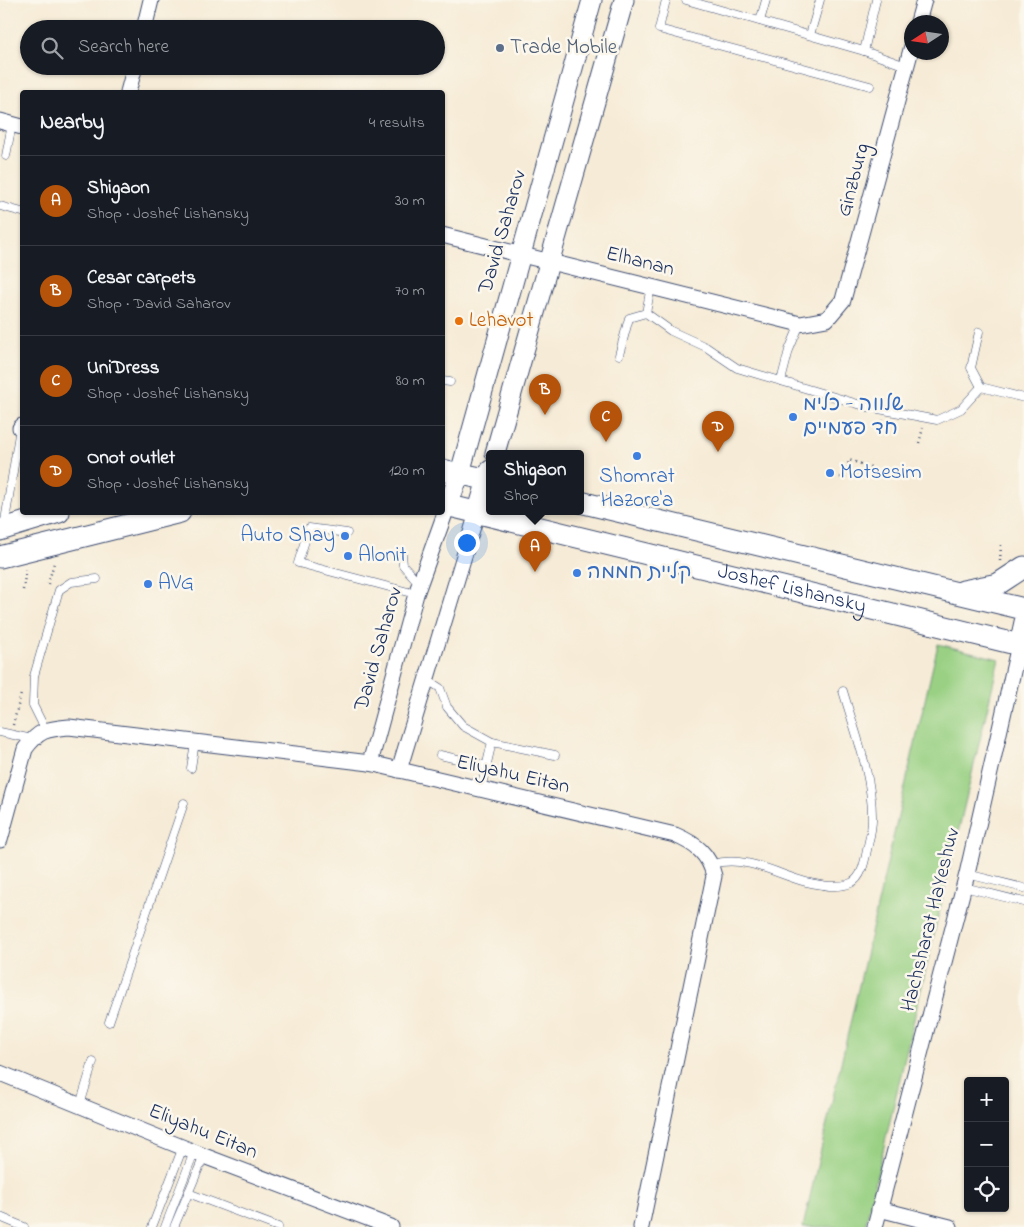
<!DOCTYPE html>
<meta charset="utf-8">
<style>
:root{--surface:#171b24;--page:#20242c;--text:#f1f3f6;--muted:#9ea1a6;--line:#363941;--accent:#b45309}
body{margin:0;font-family:"Indie Flower","Playpen Sans Hebrew",sans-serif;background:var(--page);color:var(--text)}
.controls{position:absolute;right:15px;bottom:15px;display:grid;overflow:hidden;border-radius:5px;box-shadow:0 1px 4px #0004}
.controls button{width:45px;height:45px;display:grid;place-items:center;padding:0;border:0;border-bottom:1px solid var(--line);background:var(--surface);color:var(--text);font:25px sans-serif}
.compass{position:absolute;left:904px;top:15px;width:45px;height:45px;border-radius:50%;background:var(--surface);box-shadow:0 1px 4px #0004;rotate:258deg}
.you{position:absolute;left:466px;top:542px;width:18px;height:18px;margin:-12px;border:4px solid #fff;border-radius:50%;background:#1a73e8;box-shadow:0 0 0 8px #1a73e833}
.badge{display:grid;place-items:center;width:32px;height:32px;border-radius:50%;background:var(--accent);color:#fff;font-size:16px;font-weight:700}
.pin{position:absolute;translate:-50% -41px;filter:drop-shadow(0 1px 2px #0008)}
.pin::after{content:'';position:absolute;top:26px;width:18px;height:15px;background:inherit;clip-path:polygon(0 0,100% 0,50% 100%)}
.popup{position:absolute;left:486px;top:450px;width:98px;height:65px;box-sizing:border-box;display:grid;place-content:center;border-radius:5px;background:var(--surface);filter:drop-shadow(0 1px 4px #0005);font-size:16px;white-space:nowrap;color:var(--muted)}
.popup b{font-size:19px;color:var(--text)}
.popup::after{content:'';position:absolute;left:50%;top:100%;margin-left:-10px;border:10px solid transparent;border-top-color:var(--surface)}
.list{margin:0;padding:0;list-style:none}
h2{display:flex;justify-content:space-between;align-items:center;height:65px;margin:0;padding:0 20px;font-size:21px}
h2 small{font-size:16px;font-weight:400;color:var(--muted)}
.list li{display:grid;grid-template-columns:32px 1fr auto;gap:15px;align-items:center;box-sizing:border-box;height:90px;padding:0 20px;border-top:1px solid var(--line)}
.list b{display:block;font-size:19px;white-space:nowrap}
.list p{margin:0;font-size:16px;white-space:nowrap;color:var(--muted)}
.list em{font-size:16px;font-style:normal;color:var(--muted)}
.icon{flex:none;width:28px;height:28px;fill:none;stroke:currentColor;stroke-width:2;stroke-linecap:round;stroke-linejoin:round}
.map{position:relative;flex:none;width:1024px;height:1227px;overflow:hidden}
.search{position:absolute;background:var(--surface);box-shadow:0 1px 4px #0004;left:20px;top:20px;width:425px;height:55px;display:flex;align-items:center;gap:12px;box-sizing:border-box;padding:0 18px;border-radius:28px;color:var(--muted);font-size:19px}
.panel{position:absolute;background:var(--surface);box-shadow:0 1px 4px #0004;left:20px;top:90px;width:425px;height:425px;border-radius:5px}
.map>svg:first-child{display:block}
.green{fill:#99d083;stroke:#5a8070}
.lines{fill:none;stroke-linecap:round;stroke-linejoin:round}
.service-casing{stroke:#3c4b70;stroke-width:9}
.minor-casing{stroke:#3c4b70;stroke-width:17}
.tertiary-casing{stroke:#3c4b70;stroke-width:21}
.secondary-casing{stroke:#3c4b70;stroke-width:23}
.path{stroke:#3c4b70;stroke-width:2.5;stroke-dasharray:1 4;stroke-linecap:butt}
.service{stroke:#fff;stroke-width:8}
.minor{stroke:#fff;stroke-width:15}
.tertiary{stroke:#fff;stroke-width:19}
.secondary{stroke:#fff;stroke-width:21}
.service-dot{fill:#5c6f8a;stroke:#fbf7ec;stroke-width:2}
.food-dot{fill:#e8710a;stroke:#fbf7ec;stroke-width:2}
.shop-dot{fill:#3f7fe0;stroke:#fbf7ec;stroke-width:2}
.labels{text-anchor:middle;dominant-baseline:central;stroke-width:5;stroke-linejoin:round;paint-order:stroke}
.service-label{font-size:21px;fill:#4e5e75;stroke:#fbf7ec;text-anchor:start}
.street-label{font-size:21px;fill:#1b2f5e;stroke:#fbf7ec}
.food-label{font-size:21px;fill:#c56008;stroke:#fbf7ec;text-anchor:start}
.shop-label{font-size:21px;fill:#366cbe;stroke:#fbf7ec;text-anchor:start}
</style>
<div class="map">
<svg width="1024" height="1227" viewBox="0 0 1024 1227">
<rect width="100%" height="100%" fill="#fbf7ec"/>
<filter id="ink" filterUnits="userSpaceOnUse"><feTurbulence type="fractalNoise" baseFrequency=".02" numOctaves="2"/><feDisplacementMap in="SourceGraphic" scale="10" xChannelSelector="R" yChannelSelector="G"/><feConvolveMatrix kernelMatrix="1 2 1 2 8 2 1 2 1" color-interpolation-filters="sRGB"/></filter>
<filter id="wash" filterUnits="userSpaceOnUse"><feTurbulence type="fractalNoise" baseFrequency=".0096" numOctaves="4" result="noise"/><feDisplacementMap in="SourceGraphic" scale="20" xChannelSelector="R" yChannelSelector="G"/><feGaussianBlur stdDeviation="1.12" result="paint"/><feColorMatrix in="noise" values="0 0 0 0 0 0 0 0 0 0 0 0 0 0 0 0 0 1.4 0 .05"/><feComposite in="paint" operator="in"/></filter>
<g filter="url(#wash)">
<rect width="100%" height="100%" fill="#f6ebd6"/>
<path class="green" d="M 938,644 L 999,659 L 865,1227 L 803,1227 Z"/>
</g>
<g filter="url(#ink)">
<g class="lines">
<g class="service-casing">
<g id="service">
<path d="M 666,0 L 659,29 L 870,86"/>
<path d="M 686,0 L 864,51 L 906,66"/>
<path d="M 760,21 L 766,0"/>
<path d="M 810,35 L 820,0"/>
<path d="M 864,51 L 876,0"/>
<path d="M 6,156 L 12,124"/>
<path d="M 0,206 L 22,212"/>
<path d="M 646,313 L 671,331 L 706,347 L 737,368 L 868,407 L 937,420 L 961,409 L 981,387 L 1024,398"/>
<path d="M 646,313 L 651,286"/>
<path d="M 979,332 L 971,368 L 981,387"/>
<path d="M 619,355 L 629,318 L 646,313"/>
<path d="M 442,381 L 450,382"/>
<path d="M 781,381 L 789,350 L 800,324"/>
<path d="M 4,527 L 20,428"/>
<path d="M 347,533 L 309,528 L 298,563 L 416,594"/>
<path d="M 402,555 L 403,565 L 420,584"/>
<path d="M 426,679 L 440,688 L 447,707 L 463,726 L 492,742 L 555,755"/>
<path d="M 45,729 L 33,705 L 34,676 L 59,590 L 71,582 L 97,579"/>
<path d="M 0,732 L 32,739"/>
<path d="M 440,755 L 487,766"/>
<path d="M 191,768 L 195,742"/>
<path d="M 481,789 L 492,742"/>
<path d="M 712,864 C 746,855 774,873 806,882 C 820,885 838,889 851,883 C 862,878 865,860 867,850 C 869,840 872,830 872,820 C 873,777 855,732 843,691"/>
<path d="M 967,874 L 1024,888"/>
<path d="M 964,887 L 1024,902"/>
<path d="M 109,1022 L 184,803"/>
<path d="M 80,1105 L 93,1062"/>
<path d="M 188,1193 L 278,1227"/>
<path d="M 0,1217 L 24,1227"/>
<path d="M 152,1227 L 183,1147"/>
<path d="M 165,1227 L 194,1152"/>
<path d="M 174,1227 L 204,1156"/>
</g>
</g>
<g class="minor-casing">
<g id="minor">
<path d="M 918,22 L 924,0"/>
<path d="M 144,29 L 151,0"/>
<path d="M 128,92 L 135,66"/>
<path d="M 0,121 L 22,127"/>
<path d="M 442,235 L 800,324 L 827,319 L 843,300 L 912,46"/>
<path d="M 20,428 L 22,426"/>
<path d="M 370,763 L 416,594 L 448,505"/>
<path d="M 399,770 L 477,513"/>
<path d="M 0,840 L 25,749 C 39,730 46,729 69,727 L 370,763 L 675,835 C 696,844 709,854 714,876 L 641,1227"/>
<path d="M 0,1073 L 204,1156 L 391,1227"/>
<path d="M 879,1209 L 950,1227"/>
<path d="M 875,1227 L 967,874 L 1019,645"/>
</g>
</g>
<g class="tertiary-casing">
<g id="tertiary">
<path d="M 495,453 L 624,0"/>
<path d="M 448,505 L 460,473 L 592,0"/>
<path d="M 477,513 L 490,470"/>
<path d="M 1019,645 L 1024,622"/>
</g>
</g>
<g class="secondary-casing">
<g id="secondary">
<path d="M 442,470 L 490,480"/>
<path d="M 580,502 L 1024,609"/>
<path id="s1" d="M 442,504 L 1024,646"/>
<path d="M 0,530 L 59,512"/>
<path d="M 0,557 L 180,512"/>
<path d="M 963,591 L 998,584 L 1024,567"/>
</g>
</g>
<g class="path">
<path d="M 880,430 L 883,420"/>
<path d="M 919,443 L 923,428"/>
<path d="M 840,477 L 845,478 L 849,460 L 871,467"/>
<path d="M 1000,561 L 1001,545"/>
<path d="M 48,584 L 54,563"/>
<path d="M 23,590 L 26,569"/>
<path d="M 13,725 L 21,694"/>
</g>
<use href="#service" class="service"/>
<use href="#minor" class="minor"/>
<use href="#tertiary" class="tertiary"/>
<use href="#secondary" class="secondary"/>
</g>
</g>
<circle class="service-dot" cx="500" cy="48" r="5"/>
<circle class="food-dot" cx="459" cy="321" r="5"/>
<g class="shop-dot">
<circle cx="793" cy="417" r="5"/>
<circle cx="637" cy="456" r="5"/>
<circle cx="830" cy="473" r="5"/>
<circle cx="345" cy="536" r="5"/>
<circle cx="348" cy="556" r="5"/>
<circle cx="577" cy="573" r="5"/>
<circle cx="148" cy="584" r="5"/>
</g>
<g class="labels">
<g class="service-label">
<text x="510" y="48">Trade Mobile</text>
</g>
<g class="street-label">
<text transform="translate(854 180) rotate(-75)">Ginzburg</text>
<text transform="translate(503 232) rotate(-74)">David Saharov</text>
<text transform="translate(640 262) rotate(14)">Elhanan</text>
<text stroke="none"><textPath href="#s1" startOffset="360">Joshef Lishansky</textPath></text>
<text transform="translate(379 649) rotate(-74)">David Saharov</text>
<text transform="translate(513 775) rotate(13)">Eliyahu Eitan</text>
<text transform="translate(931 920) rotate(-76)">Hachsharat HaYeshuv</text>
<text transform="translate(203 1132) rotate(22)">Eliyahu Eitan</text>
</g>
<g class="food-label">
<text x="469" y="321">Lehavot</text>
</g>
<g class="shop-label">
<text x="803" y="405">שלווה - כלימ<tspan x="803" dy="24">חד פעמיים</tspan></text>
<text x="840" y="473">Motsesim</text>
<text x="637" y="477" text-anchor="middle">Shomrat<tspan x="637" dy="24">Hazore'a</tspan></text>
<text x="335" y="536" text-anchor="end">Auto Shay</text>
<text x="358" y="556">Alonit</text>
<text x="587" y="573">קליית חממה</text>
<text x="158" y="584">AVG</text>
</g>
</g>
</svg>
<div class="controls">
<button>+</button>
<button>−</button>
<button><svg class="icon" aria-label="locate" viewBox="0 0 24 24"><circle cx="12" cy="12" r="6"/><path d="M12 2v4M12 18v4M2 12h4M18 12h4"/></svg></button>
</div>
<svg class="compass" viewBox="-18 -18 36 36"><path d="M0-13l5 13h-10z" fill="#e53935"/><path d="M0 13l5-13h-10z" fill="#9ea1a6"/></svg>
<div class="you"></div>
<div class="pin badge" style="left:535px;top:572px">A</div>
<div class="popup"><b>Shigaon</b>Shop</div>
<div class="pin badge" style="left:545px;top:415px">B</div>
<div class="pin badge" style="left:606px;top:442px">C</div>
<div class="pin badge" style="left:718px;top:452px">D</div>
<div class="search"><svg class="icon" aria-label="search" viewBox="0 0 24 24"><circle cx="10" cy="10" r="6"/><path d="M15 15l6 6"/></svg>Search here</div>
<section class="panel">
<h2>Nearby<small>4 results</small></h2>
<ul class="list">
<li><span class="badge">A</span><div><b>Shigaon</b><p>Shop · Joshef Lishansky</p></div><em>30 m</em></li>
<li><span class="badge">B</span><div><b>Cesar carpets</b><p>Shop · David Saharov</p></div><em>70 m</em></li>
<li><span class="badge">C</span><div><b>UniDress</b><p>Shop · Joshef Lishansky</p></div><em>80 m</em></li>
<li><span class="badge">D</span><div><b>Onot outlet</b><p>Shop · Joshef Lishansky</p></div><em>120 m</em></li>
</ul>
</section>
</div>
